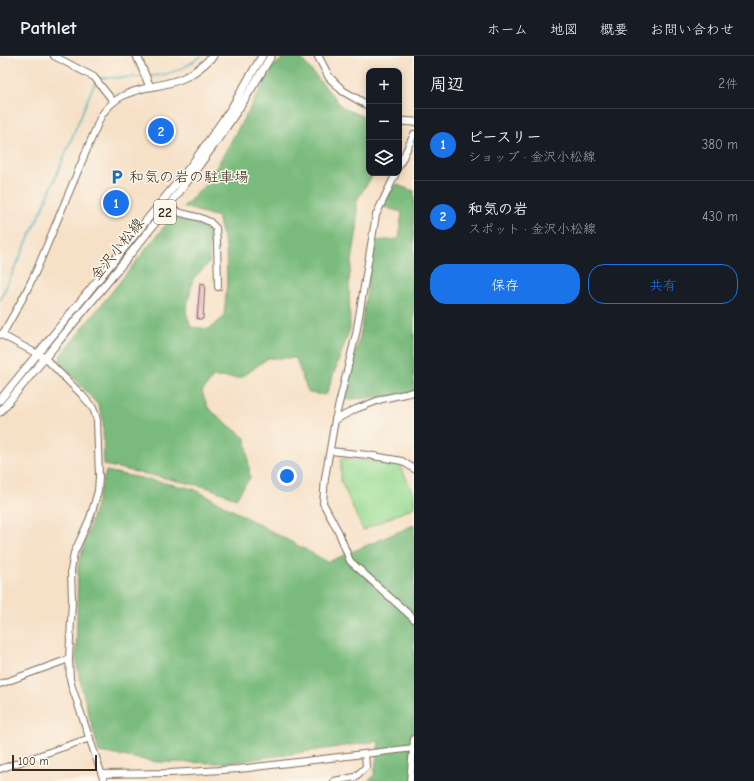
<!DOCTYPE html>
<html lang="ja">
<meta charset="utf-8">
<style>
:root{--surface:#171b24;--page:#20242c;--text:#f1f3f6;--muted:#9ea1a6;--line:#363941;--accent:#1a73e8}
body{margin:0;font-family:"Comic Neue","Klee One",sans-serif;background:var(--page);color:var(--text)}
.controls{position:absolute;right:12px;top:12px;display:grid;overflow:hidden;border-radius:8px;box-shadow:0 2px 10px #0003}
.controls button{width:36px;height:36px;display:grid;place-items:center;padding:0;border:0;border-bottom:1px solid var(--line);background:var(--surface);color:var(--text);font:20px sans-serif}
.scale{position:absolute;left:12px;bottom:10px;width:85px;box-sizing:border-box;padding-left:4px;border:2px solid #3b2a1e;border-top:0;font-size:11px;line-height:14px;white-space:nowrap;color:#3b2a1e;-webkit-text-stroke:3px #fbf7ec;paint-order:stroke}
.you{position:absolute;left:287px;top:420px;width:14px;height:14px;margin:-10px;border:3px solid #fff;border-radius:50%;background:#1a73e8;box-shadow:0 0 0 6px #1a73e833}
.badge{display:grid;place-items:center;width:26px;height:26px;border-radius:50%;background:var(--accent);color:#fff;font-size:13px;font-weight:700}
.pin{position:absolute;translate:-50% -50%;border:2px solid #fff;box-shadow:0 1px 4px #0006}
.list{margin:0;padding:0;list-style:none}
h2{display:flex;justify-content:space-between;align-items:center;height:52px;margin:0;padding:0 16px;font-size:17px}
h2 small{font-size:13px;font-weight:400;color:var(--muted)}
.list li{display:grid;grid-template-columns:26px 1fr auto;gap:12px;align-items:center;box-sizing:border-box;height:72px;padding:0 16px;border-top:1px solid var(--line)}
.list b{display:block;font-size:15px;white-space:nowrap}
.list p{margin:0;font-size:13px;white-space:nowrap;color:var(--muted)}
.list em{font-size:13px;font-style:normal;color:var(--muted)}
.actions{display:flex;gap:8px;padding:12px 16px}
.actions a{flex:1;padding:9px 0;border:1px solid var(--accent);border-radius:16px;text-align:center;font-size:14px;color:var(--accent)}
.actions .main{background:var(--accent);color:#fff}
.icon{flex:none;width:22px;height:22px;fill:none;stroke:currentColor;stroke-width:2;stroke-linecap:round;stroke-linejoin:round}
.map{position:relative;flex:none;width:414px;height:725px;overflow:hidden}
header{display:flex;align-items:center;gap:24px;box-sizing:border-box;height:56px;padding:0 20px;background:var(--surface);border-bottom:1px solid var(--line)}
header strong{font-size:19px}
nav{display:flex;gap:22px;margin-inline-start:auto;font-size:14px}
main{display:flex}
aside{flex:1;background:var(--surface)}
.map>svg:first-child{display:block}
.green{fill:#99db93;stroke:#6a8258}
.forest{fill:#7abb7d;stroke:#5a724e}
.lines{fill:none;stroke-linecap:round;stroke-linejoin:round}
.stream{stroke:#3babb9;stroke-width:1.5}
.building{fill:#eaaac2}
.minor-casing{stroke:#7c6a59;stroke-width:8}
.major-casing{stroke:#7c6a59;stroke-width:9}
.minor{stroke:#fff;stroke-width:6}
.major{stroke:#fff;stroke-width:7}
.labels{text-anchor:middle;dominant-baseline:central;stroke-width:3;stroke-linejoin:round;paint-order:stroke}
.shield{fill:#fbf7ec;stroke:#75685c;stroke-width:1}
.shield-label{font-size:14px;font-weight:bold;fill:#3b2a1e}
.poi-label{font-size:15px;fill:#3b2a1e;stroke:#fbf7ec;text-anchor:start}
.street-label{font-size:15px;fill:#3b2a1e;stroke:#fbf7ec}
</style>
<header>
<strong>Pathlet</strong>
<nav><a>ホーム</a><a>地図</a><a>概要</a><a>お問い合わせ</a></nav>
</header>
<main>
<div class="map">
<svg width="414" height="725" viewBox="0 0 414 725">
<rect width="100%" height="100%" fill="#fbf7ec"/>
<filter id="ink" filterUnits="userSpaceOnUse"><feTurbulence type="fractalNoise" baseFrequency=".025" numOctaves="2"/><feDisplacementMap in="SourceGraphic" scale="8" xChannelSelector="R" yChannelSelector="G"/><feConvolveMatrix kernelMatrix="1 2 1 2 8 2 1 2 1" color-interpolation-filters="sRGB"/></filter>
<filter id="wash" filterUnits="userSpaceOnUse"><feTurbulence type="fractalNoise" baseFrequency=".012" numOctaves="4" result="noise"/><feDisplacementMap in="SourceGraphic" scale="16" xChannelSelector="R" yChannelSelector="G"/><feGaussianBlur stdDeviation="0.9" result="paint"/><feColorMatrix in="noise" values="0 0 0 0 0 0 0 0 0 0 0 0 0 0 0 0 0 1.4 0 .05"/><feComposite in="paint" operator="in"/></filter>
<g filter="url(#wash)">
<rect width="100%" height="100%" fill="#f6e0c6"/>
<path class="green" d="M 341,402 L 399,408 L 414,438 L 414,451 L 363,474 L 341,425 Z"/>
<g class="forest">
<path d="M 286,0 L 299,0 L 343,52 L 369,63 L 369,117 L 374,117 L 357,144 L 357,173 L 349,224 L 350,273 L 326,339 L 309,337 L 303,324 L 296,302 L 268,302 L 241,322 L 213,321 L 202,336 L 208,352 L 246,383 L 250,422 L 236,442 L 206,431 L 104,409 L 103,363 L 98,349 L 60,306 L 61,299 L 172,161 L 194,166 L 210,177 L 209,207 L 193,223 L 186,256 L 191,271 L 209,273 L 224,261 L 227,226 L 226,192 L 218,161 L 183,151 L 207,128 L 273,11 Z"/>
<path d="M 395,128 L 413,135 L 414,134 L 414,338 L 341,344 L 360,281 L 374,185 L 399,183 L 402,156 L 383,151 Z"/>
<path d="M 106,415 L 194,433 L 328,506 L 414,469 L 414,725 L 368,725 L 374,720 L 379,685 L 228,707 L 157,706 L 99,696 L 82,633 L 76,604 L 78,510 Z"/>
</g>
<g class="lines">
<g class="stream">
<path d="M 148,20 C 168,20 186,12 201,0"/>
<path d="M 99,24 L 101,22 L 143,21"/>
<path d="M 0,244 L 45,147 L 92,33 L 96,26"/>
</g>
</g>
<g id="blocks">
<g class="building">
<path d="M 112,138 L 116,143 L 119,140 L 127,150 L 116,159 L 112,154 L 113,153 L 105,144 Z"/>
<path d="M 200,227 L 205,228 L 203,263 L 197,263 Z"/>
</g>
</g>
</g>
<g filter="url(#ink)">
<use href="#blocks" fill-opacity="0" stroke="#7c6a59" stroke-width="1"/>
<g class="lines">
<g class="minor-casing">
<g id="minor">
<path d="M 54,0 L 94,21 L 113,45"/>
<path d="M 399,110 L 414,78"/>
<path d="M 396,117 L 376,159 L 356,278 L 335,364 L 325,422 L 323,447 L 339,477 L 350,505 L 414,563"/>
<path d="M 168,151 L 181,157 L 201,162 L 210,166 L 216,172 L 217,185 L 218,231"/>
<path d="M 0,278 L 45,302 L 82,339 L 93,352 L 97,364 L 99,421 L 98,435 L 90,462 L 74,497 L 71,514 L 72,545 L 69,603 L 70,623 L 72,631 L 104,725"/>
<path d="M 2,279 L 24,240 L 37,213 L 101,60 C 114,41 128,36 150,31"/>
<path d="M 335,364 L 356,353 L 382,343 L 414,336"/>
<path d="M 330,395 L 368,399 L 402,405 L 414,413"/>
<path d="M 0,628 L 69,603"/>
<path d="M 0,713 L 90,682"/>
<path d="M 102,718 L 170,717 L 239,713 L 414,692"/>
<path d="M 334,725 L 355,721 L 366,711 L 365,698"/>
<path d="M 410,725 L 414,683"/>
</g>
</g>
<g class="major-casing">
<g id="major">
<path d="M 137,0 L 150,31 C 179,26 192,21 213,0"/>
<path d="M 318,0 L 329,21 L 343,35 L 369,50"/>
<path d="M 399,65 L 414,66"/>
<path d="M 0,344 L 190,111 L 231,53 L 262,0"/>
<path d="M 0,356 C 37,312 73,267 110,223 C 168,152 225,80 271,0"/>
</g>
</g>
<use href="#minor" class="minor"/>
<use href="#major" class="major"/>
</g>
</g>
<defs>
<g id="parking-bare" transform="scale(1.2)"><path d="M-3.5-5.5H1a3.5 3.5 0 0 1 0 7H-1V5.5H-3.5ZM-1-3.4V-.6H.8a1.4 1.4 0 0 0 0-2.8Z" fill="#1f6fb2" stroke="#fbf7ec" stroke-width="2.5" paint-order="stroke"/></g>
</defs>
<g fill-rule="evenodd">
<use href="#parking-bare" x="117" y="121"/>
</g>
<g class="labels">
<rect class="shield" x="154" y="144" width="22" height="24" rx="3"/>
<g class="shield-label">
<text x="165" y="156">22</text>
</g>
<g class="poi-label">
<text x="129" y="121">和気の岩の駐車場</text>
</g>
<g class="street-label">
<text transform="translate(117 193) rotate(-51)">金沢小松線</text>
</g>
</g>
</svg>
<div class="controls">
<button>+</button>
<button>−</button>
<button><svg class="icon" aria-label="layers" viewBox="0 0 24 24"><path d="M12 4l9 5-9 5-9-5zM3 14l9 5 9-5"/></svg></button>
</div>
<div class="scale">100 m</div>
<div class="you"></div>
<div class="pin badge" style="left:116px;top:147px">1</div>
<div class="pin badge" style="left:161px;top:75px">2</div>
</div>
<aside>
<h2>周辺<small>2件</small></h2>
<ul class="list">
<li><span class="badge">1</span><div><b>ピースリー</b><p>ショップ · 金沢小松線</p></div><em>380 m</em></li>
<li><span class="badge">2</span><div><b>和気の岩</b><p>スポット · 金沢小松線</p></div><em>430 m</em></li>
</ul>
<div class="actions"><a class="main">保存</a><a>共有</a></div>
</aside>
</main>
